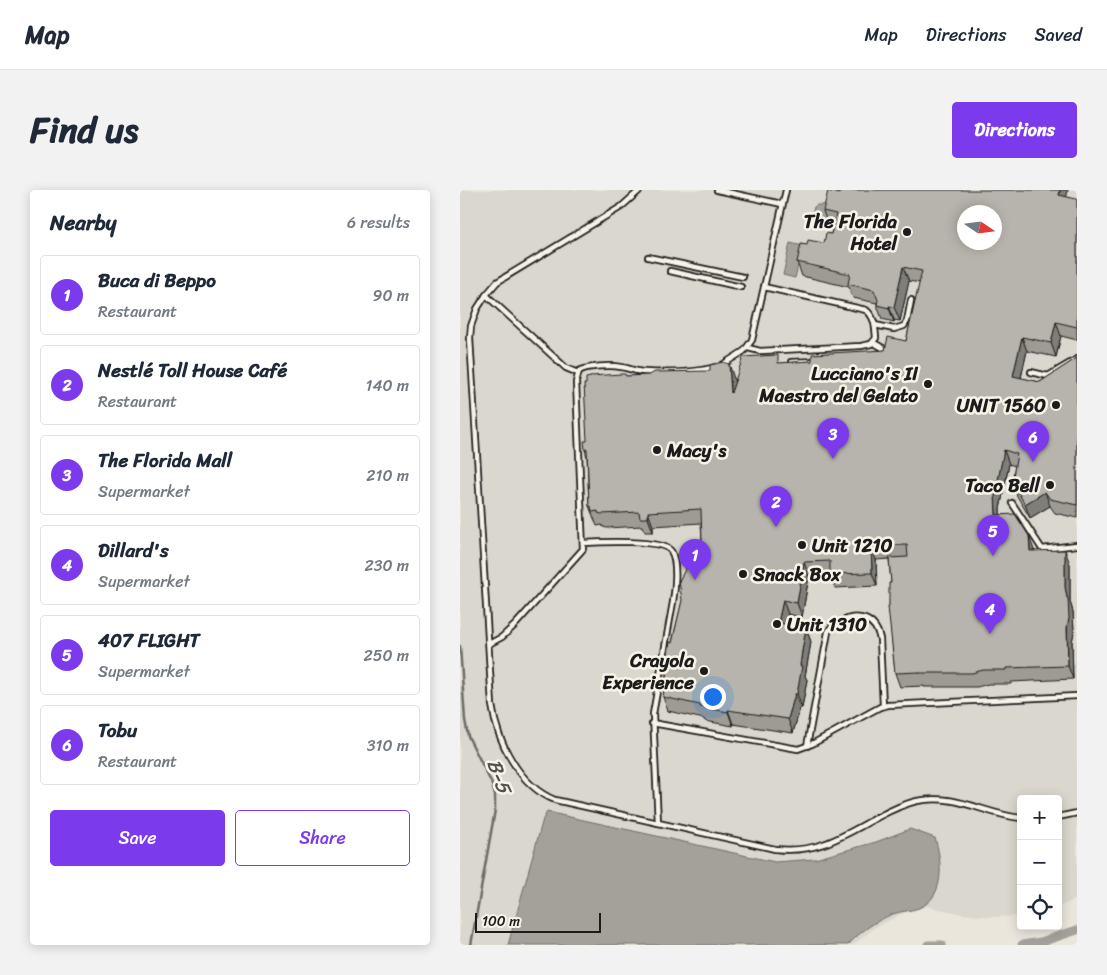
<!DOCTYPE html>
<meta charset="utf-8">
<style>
:root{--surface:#fff;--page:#f2f2f3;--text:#1f2937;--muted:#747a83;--line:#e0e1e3;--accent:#7c3aed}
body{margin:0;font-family:Sriracha,sans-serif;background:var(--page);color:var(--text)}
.controls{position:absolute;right:15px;bottom:15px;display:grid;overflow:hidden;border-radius:5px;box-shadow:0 2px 12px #0003}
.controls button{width:45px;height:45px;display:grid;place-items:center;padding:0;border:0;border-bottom:1px solid var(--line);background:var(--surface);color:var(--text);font:25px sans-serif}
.compass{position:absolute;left:497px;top:15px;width:45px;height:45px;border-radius:50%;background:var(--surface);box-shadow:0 2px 12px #0003;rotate:103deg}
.scale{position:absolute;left:15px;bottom:12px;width:126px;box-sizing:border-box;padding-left:5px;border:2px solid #1c1c1c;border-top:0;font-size:14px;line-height:18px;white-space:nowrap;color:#1c1c1c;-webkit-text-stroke:4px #f7f3e8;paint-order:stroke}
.you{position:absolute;left:252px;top:506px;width:18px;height:18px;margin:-12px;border:4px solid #fff;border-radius:50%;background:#1a73e8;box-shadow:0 0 0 8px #1a73e833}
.badge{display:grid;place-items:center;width:32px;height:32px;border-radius:50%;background:var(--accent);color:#fff;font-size:16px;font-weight:700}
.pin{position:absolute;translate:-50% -41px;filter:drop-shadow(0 1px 2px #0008)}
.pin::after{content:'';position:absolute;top:26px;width:18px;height:15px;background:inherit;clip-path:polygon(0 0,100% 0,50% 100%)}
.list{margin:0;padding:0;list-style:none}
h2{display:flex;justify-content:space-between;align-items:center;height:65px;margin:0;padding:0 20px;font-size:21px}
h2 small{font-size:16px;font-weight:400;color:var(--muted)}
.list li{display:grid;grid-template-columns:32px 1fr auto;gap:15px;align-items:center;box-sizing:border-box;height:80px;margin:0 10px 10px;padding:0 10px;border:1px solid var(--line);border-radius:5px}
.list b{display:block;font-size:19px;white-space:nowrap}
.list p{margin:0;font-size:16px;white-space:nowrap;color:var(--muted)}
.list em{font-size:16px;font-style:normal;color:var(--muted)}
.actions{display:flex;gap:10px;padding:15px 20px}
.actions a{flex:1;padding:11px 0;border:1px solid var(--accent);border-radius:5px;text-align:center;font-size:18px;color:var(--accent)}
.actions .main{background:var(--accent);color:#fff}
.icon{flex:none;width:28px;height:28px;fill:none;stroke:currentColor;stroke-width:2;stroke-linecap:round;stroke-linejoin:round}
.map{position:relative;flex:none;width:617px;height:755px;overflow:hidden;border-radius:5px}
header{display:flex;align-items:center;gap:30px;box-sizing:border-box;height:70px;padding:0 25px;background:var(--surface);border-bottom:1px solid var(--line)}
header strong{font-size:24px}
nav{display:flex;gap:28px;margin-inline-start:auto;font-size:18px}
.intro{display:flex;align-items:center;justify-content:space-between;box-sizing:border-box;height:120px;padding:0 30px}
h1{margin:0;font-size:35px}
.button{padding:12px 22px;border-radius:5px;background:var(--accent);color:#fff;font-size:18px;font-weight:700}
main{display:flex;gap:30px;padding:0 30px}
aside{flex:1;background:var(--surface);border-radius:5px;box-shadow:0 2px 12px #0003}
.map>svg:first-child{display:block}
.built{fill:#dad7ce;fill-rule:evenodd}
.water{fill:#a3a19a;stroke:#6d6c68}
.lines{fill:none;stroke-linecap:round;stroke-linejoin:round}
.stream{stroke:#6d6c68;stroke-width:2.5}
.canal{stroke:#a3a19a;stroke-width:9}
.lane-casing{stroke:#1c1c1c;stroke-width:8}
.lane{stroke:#f7f3e8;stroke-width:4.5}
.wall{fill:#9d9b94;stroke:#1c1c1c}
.shaded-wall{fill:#7f7e78;stroke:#1c1c1c}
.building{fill:#b6b4ac;stroke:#1c1c1c;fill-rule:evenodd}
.poi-dot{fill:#1c1c1c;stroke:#f7f3e8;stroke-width:2}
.labels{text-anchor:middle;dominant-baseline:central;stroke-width:5;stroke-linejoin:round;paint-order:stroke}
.poi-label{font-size:19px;font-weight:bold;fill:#1c1c1c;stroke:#f7f3e8;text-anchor:end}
.water-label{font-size:20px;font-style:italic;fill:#52514e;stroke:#f7f3e8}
</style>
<header>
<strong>Map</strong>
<nav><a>Map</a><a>Directions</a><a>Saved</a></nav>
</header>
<div class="intro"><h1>Find us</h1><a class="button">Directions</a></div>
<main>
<aside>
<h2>Nearby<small>6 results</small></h2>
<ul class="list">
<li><span class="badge">1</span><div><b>Buca di Beppo</b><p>Restaurant</p></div><em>90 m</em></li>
<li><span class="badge">2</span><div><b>Nestlé Toll House Café</b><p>Restaurant</p></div><em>140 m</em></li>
<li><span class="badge">3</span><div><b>The Florida Mall</b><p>Supermarket</p></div><em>210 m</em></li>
<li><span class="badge">4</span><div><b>Dillard's</b><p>Supermarket</p></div><em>230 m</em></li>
<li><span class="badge">5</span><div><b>407 FLIGHT</b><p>Supermarket</p></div><em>250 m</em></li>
<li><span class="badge">6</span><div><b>Tobu</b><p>Restaurant</p></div><em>310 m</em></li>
</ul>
<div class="actions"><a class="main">Save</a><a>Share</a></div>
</aside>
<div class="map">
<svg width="617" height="755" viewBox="0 0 617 755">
<rect width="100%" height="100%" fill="#eae6dc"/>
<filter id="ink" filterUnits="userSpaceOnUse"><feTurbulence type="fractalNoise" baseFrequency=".02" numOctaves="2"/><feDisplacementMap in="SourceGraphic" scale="10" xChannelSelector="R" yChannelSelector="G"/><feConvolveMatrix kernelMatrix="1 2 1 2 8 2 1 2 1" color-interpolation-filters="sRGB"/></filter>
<g filter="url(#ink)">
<path class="built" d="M 0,0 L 617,0 L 617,709 L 598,717 L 598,609 L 561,609 L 561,726 L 530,727 L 503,724 L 460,715 L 414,738 L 393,755 L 0,755 ZM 504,22 L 534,22 L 534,52 L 504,52 Z"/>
<g class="water">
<path d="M 365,13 L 371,14 L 367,35 L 360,33 L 360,30 L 352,25 L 354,17 L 357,15 L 364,15 Z"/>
<path d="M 330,53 L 343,56 L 335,88 L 323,85 Z"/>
<path d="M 87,622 L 315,672 L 355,669 L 416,652 L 450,639 L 475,648 C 482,670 486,707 459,718 C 451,721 441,721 433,724 C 415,731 401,741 388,755 L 48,755 L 83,629 Z"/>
</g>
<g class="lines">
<path class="stream" d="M 0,456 L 5,530 L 8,546 L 31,592 L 35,605 L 35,620 L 11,755"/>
<g class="canal">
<path d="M 468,755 L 482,755"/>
<path d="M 562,755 L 581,752 L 617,740"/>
</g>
<g class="lane-casing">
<g id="lane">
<path d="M 180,0 L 161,17 L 37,92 L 26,105 L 17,119 L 11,136 L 10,148 L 32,515 C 37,551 59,596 95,610 L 315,659 C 357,664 383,646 418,627 C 431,620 443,614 457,611 C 497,603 523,624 561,628"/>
<path d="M 257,0 L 322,14"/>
<path d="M 188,67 L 283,87"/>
<path d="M 210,81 L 281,97"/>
<path d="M 26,105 L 106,178 L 118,183"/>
<path d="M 415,135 L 434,139 L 444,136 L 447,131 L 451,110"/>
<path d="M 414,153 L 423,158 L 424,163 L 423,165"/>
<path d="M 288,158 L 300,161 L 401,156 L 411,154 L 416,148 C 415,137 415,127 406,120 L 304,97"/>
<path d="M 331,172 L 358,171"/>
<path d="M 262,175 L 284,161 L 292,150 L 326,0"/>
<path d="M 571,182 L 588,186 L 617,169"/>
<path d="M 552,313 L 582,359 L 617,355"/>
<path d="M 123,353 C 139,352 203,349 211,361 C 218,372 215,400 213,412 L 193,524 L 198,633"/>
<path d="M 29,454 L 42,447 L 55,435 L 123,359 L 116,192 L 119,181 C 127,176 152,175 161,177 C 169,178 176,182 184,182 C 205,183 235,183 255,177"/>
<path d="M 192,533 L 338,559 L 352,554 L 420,517 L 428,515 L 617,506"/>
<path d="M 347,556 L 368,442 C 371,436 374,434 380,432 C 397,423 415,427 420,449 L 423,516"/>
<path d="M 598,627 L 617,623"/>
</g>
</g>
<use href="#lane" class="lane"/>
</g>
<path class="wall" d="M 380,4 L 606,7 L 617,10 L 617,150 L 601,146 L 596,167 L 567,161 L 561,188 L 580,192 L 617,168 L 617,328 L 595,323 L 590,316 L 570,328 L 557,306 L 552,292 L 555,276 L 549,274 L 540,319 L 540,325 L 574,360 L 574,361 L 610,374 L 610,411 L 613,422 L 614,442 L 612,452 L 613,489 L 551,492 L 551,494 L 528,494 L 517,497 L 464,497 L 464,496 L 440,497 L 435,483 L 429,417 L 431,393 L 429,369 L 416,370 L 417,396 L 375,398 L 370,385 L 349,386 L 342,427 L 328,424 L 326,435 L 346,438 L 351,452 L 347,475 L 345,486 L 347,490 L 342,518 L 340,518 L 333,543 L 273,534 L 273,536 L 245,531 L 244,529 L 208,521 L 203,507 L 206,485 L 205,480 L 232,372 L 242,352 L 241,333 L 193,336 L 193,342 L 185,342 L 182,336 L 147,338 L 143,337 L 142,335 L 137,336 L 129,316 L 127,267 L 125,260 L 127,251 L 166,186 L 274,188 L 275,193 L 321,173 L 352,171 L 425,160 L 446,151 L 460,93 L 449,91 L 440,131 L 434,130 L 434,132 L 422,129 L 417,115 L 417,113 L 393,108 L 389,97 L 342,86 L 337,72 L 347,55 L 364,53 L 371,44 L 373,36 L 368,35 L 363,21 Z"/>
<g class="shaded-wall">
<path d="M 600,0 L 608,0 L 604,19 L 599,5 Z"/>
<path d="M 443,77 L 449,91 L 440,131 L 434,117 Z"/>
<path d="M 429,116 L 434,130 L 434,132 L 429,118 Z"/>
<path d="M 596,132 L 601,146 L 596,167 L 591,153 Z"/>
<path d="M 562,147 L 567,161 L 558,200 L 553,186 Z"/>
<path d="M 269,174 L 274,188 L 277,217 L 271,203 Z"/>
<path d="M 544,260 L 549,274 L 540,319 L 541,339 L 536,325 L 535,305 Z"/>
<path d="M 585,302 L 590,316 L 570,328 L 565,314 Z"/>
<path d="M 188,322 L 193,336 L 193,342 L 188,328 Z"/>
<path d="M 569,346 L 574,360 L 575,375 L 570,361 Z"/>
<path d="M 411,356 L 416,370 L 417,396 L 412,383 Z"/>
<path d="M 605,360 L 610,374 L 610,411 L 613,422 L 614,442 L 612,452 L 613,489 L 608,476 L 607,408 L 605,397 Z"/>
<path d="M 344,372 L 349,386 L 342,427 L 337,413 Z"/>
<path d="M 323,410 L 328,424 L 323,447 L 318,433 Z"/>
<path d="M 346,438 L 351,452 L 347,475 L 345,486 L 347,490 L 342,518 L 337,504 L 342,461 Z"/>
<path d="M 335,504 L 340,518 L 333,543 L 328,529 Z"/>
<path d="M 268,520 L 273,534 L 273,536 L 268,522 Z"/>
</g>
<path class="building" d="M 381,0 L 600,0 L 599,5 L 616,9 L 617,10 L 617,137 L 596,132 L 591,153 L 562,147 L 553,186 L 580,192 L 617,168 L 617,315 L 590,309 L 585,302 L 565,314 L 552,292 L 557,264 L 544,260 L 535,305 L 536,325 L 555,324 L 569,346 L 570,361 L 605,360 L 605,397 L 607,408 L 608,408 L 609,428 L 607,438 L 608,476 L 546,478 L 546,480 L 523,480 L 512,483 L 459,483 L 459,482 L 435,483 L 428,417 L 429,417 L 429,393 L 431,393 L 429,368 L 448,367 L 447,355 L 411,356 L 412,383 L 370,384 L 370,371 L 344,372 L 337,413 L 323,410 L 318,433 L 346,438 L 342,461 L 340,476 L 342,476 L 337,504 L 335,504 L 328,529 L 268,520 L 268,522 L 240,517 L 240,515 L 203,507 L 207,481 L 205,480 L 210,452 L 212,453 L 222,410 L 219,391 L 226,378 L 226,372 L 232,372 L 225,353 L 242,352 L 241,319 L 188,322 L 188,328 L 180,328 L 179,322 L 142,324 L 138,323 L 138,321 L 132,322 L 131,316 L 129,316 L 127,259 L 125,260 L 124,251 L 127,251 L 124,194 L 126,194 L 126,188 L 131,187 L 131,186 L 161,184 L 165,184 L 166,186 L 189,185 L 195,182 L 250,181 L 250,175 L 263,172 L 269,174 L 271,203 L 283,167 L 318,165 L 318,173 L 352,171 L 352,164 L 425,160 L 428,147 L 446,151 L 462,81 L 443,77 L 434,117 L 429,116 L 429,118 L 417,115 L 418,110 L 414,100 L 388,94 L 390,84 L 337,72 L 341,54 L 347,55 L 348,50 L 364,53 L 366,43 L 371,44 L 376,24 L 363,21 L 368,1 L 380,4 ZM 504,22 L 534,22 L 534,52 L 504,52 Z"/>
</g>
<g class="poi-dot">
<circle cx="447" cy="42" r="5"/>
<circle cx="468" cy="194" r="5"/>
<circle cx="596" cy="215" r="5"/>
<circle cx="197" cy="260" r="5"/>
<circle cx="590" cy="295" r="5"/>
<circle cx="342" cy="355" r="5"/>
<circle cx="283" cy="384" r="5"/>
<circle cx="317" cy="434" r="5"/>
<circle cx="244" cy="481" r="5"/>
</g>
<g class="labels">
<g class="poi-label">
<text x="437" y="31">The Florida<tspan x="437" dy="22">Hotel</tspan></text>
<text x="458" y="183">Lucciano's II<tspan x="458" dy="22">Maestro del Gelato</tspan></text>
<text x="586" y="215">UNIT 1560</text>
<text x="207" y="260" text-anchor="start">Macy's</text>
<text x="580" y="295">Taco Bell</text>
<text x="352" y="355" text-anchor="start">Unit 1210</text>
<text x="293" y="384" text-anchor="start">Snack Box</text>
<text x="327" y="434" text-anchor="start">Unit 1310</text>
<text x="234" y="470">Crayola<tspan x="234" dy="22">Experience</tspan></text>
</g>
<g class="water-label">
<text transform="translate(39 586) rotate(70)">B-5</text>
</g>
</g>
</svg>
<div class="controls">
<button>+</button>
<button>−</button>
<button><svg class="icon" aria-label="locate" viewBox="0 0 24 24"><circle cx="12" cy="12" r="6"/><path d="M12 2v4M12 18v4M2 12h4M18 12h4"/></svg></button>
</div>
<svg class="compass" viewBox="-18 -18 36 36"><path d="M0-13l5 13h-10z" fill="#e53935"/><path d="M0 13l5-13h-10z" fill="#747a83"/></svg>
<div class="scale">100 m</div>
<div class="you"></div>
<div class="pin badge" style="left:235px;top:390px">1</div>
<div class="pin badge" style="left:316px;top:337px">2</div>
<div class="pin badge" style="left:373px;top:269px">3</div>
<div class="pin badge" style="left:530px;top:444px">4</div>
<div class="pin badge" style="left:533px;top:366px">5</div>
<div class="pin badge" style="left:573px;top:272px">6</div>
</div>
</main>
